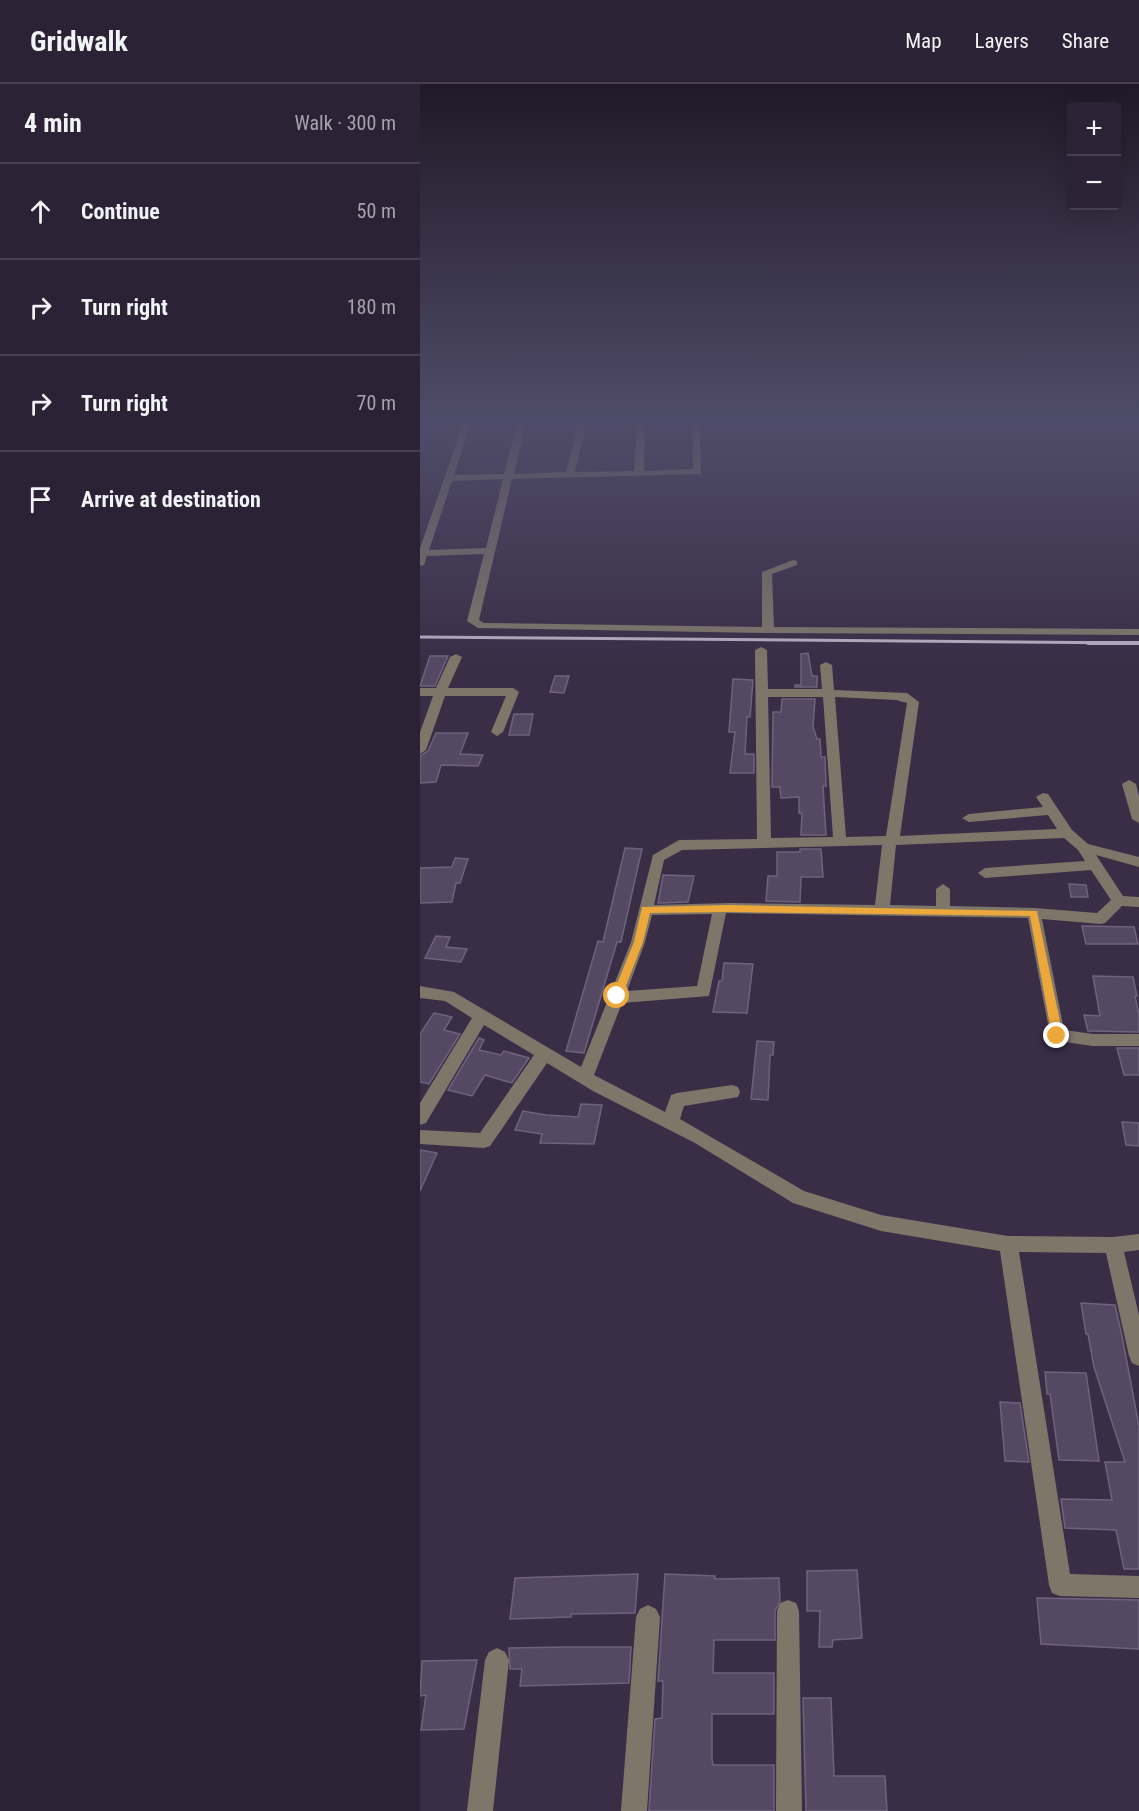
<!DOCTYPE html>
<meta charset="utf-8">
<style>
:root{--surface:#2c2235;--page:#382f41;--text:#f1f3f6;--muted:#a6a4ad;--line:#483f50}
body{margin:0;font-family:"Roboto Condensed",sans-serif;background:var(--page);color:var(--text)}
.controls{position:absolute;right:18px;top:18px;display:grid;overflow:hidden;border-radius:6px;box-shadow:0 6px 24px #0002}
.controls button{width:54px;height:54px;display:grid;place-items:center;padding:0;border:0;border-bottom:2px solid var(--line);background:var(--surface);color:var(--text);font:30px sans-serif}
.stop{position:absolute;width:18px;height:18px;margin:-14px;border:4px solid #eda83b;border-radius:50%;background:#fff}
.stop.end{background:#eda83b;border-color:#fff;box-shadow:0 2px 6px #0008}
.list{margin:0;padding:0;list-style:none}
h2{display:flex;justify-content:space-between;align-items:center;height:78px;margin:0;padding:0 24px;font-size:26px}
h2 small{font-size:20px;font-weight:400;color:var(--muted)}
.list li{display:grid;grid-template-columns:39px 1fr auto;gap:18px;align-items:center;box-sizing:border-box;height:96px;padding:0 24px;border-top:2px solid var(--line)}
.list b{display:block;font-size:22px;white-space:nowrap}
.list em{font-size:20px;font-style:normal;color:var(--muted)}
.icon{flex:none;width:33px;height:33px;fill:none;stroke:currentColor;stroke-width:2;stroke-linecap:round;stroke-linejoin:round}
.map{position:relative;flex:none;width:719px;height:1727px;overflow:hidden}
header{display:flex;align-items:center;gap:36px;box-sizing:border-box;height:84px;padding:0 30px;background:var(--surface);border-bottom:2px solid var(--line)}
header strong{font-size:28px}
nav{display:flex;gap:33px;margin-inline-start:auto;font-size:21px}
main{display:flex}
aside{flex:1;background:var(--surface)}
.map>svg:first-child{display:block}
.building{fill:#554863;stroke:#6f627e;stroke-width:1.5}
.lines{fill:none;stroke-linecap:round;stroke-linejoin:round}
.minor{fill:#7f766a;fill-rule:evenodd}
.rail-far1{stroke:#b7afc1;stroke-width:3}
.rail{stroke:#b7afc1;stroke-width:4}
.route{fill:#eda83b}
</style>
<header>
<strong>Gridwalk</strong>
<nav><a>Map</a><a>Layers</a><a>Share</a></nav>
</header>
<main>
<aside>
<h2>4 min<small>Walk · 300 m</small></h2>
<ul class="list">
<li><svg class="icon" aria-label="ahead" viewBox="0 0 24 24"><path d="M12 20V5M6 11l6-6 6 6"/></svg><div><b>Continue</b></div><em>50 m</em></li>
<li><svg class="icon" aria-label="right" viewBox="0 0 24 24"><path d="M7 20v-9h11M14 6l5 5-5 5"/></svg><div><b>Turn right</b></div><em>180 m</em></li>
<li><svg class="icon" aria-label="right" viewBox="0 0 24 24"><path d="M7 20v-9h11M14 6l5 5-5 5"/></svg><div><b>Turn right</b></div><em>70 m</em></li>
<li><svg class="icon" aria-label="arrive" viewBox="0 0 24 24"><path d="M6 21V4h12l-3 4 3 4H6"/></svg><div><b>Arrive at destination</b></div></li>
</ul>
</aside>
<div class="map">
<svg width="719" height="1727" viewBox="0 0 719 1727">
<rect width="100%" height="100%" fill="#3a2e47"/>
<g class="building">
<path d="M 388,569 L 392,592 L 397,592 L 397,603 L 375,603 L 375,601 L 381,601 L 381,570 Z"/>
<path d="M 10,572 L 28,572 L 15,602 L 0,602 Z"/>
<path d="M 135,592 L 149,592 L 144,609 L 130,608 Z"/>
<path d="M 313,595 L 333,596 L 330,633 L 327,633 L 325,670 L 334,670 L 334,689 L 310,689 L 315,648 L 309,648 Z"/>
<path d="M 362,615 L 395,615 L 393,643 L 397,655 L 400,655 L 401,673 L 405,673 L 406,702 L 403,702 L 406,751 L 381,751 L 382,729 L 379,729 L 379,713 L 361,714 L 360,703 L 352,703 L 353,628 L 361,628 Z"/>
<path d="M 94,630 L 113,630 L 109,651 L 89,651 Z"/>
<path d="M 16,649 L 48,649 L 40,670 L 63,671 L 58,682 L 21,681 L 16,698 L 0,699 L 0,672 L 8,667 Z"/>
<path d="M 205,764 L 222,765 L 201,858 L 197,858 L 164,969 L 146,967 L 178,857 L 183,858 Z"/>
<path d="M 380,765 L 401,765 L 403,793 L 381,793 L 380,818 L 346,817 L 348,792 L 357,792 L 357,768 L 380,768 Z"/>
<path d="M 35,774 L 48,775 L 40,799 L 36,799 L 32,818 L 0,819 L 0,784 L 32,783 Z"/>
<path d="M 243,791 L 274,792 L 268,818 L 238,819 Z"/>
<path d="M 649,800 L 666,801 L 668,813 L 651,813 Z"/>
<path d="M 662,842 L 714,843 L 718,860 L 666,860 Z"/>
<path d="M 16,852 L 30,853 L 26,863 L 47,865 L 41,878 L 5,874 Z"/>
<path d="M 304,879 L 333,880 L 327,929 L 293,928 L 299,897 L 302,897 Z"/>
<path d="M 673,892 L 713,893 L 717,912 L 715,912 L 719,931 L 719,948 L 668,947 L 664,931 L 680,932 Z"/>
<path d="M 14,929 L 32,933 L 24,946 L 40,950 L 9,1000 L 0,998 L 0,950 Z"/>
<path d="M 59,954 L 64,956 L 59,966 L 81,971 L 84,967 L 109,974 L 92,999 L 65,991 L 52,1012 L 28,1006 Z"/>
<path d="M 337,957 L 354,958 L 353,971 L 350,971 L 348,1016 L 331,1015 Z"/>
<path d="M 697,964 L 719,964 L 719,991 L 704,991 Z"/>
<path d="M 161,1020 L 182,1021 L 174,1060 L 120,1059 L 122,1050 L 95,1046 L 103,1027 L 126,1031 L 158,1033 Z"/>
<path d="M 702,1038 L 719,1039 L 719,1062 L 706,1061 Z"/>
<path d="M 0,1066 L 17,1069 L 0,1107 Z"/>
<path d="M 661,1219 L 695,1221 L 702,1252 L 719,1342 L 719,1485 L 704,1485 L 696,1446 L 645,1444 L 641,1415 L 692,1416 L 685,1378 L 705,1378 L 674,1283 L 668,1250 L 666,1250 Z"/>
<path d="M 625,1288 L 666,1289 L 679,1377 L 639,1376 L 630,1310 L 627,1310 Z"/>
<path d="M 580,1318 L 600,1319 L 609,1378 L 585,1377 Z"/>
<path d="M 437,1486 L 442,1554 L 413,1556 L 412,1563 L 399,1563 L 400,1527 L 387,1527 L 387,1487 Z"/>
<path d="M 218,1490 L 215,1529 L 151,1530 L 151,1533 L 90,1535 L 95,1494 Z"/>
<path d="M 245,1490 L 295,1492 L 295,1495 L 359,1494 L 360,1517 L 355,1527 L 355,1556 L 294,1556 L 293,1589 L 354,1589 L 354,1630 L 292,1630 L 292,1675 L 293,1681 L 354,1681 L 354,1727 L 229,1727 L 235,1635 L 242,1634 L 243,1597 L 238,1597 Z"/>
<path d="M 617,1514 L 719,1516 L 719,1565 L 621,1560 Z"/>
<path d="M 148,1563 L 211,1563 L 209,1599 L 100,1602 L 102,1585 L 90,1585 L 89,1564 Z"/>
<path d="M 57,1576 L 44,1645 L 1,1646 L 6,1611 L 0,1612 L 2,1577 Z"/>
<path d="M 383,1614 L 411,1614 L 414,1692 L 465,1692 L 467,1727 L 386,1727 Z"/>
</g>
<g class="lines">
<g class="minor">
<path d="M 44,337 L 52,337 L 34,391 L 84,390 L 98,337 L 106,337 L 94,390 L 146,388 L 159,337 L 167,337 L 155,388 L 214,387 L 217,337 L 225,337 L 224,387 L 273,385 L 272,337 L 280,337 L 281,390 L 92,395 L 59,536 L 64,539 L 342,543 L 342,488 L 373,476 L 377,477 L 377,481 L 352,490 L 354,543 L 719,545 L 719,551 L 348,549 L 58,544 L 47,537 L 64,470 L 7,472 L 4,481 L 0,482 L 0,464 ZM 83,395 L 66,464 L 9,466 L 32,397 Z"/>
<path d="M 341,563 L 347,566 L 348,605 L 402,605 L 400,581 L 406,578 L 412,581 L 414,606 L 487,609 L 499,618 L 480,752 L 637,745 L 628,731 L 549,738 L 542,734 L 549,730 L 623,723 L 616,713 L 623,709 L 628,710 L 652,746 L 668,760 L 719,773 L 719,783 L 676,771 L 703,812 L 719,813 L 719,823 L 702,822 L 685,839 L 680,840 L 622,835 L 644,946 L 673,950 L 719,950 L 719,962 L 673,962 L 631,956 L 608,834 L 306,829 L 289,912 L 202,919 L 174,991 L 245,1028 L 251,1011 L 257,1009 L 312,1001 L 318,1003 L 320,1008 L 318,1013 L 264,1022 L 260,1035 L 384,1107 L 461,1131 L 588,1152 L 693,1153 L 719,1150 L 719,1166 L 704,1168 L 719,1231 L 719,1282 L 712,1279 L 709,1272 L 686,1169 L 599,1168 L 650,1490 L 719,1492 L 719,1514 L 640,1512 L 632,1509 L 629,1501 L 580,1167 L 461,1147 L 373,1119 L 275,1059 L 173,1007 L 127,979 L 70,1062 L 64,1064 L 0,1060 L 0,1046 L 60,1049 L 114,971 L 64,941 L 6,1039 L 0,1041 L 0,1019 L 52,934 L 25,917 L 0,914 L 0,902 L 34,908 L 161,983 L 211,858 L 233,771 L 259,756 L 337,755 L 335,566 ZM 348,613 L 403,613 L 413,753 L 351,754 ZM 415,613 L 476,616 L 487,619 L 466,752 L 426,753 ZM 644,754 L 658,766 L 665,777 L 565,784 L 558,789 L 565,794 L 671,786 L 691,816 L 677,829 L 614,824 L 530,822 L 530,805 L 523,800 L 516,805 L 516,822 L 470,821 L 476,761 ZM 462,761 L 455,821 L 310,819 L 234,821 L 244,776 L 262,766 ZM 292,830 L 277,902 L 207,907 L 225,858 L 232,831 Z"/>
<path d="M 36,570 L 42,573 L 28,604 L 93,604 L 99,608 L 83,648 L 77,652 L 71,648 L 86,612 L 25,612 L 6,666 L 0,670 L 0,648 L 13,612 L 0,612 L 0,604 L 16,604 L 30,573 Z"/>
<path d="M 709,696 L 716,700 L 719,712 L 719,739 L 712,735 L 702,700 Z"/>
<path d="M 368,1516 L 376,1519 L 379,1527 L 382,1727 L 356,1727 L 357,1527 L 360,1519 Z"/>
<path d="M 228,1521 L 236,1525 L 240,1533 L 227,1727 L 201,1727 L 216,1533 L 220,1525 Z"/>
<path d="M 77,1564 L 85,1568 L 89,1576 L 73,1727 L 47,1727 L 65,1576 L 69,1568 Z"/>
</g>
<path class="rail-far1" d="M 0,553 L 719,559"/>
<path class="rail" d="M 668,559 L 719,559"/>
</g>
<linearGradient id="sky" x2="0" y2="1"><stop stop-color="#201927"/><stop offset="0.58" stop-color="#4f4c69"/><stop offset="1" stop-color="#4f4c69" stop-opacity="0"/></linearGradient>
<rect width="719" height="579" fill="url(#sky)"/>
<path class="route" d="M 310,821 L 617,827 L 643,952 L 637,956 L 632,952 L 610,832 L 310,828 L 230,829 L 223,858 L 202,912 L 201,915 L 194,915 L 192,912 L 214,858 L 222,823 Z"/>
</svg>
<div class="controls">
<button>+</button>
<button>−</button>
</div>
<div class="stop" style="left:197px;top:912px"></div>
<div class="stop end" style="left:637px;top:952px"></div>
</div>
</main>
